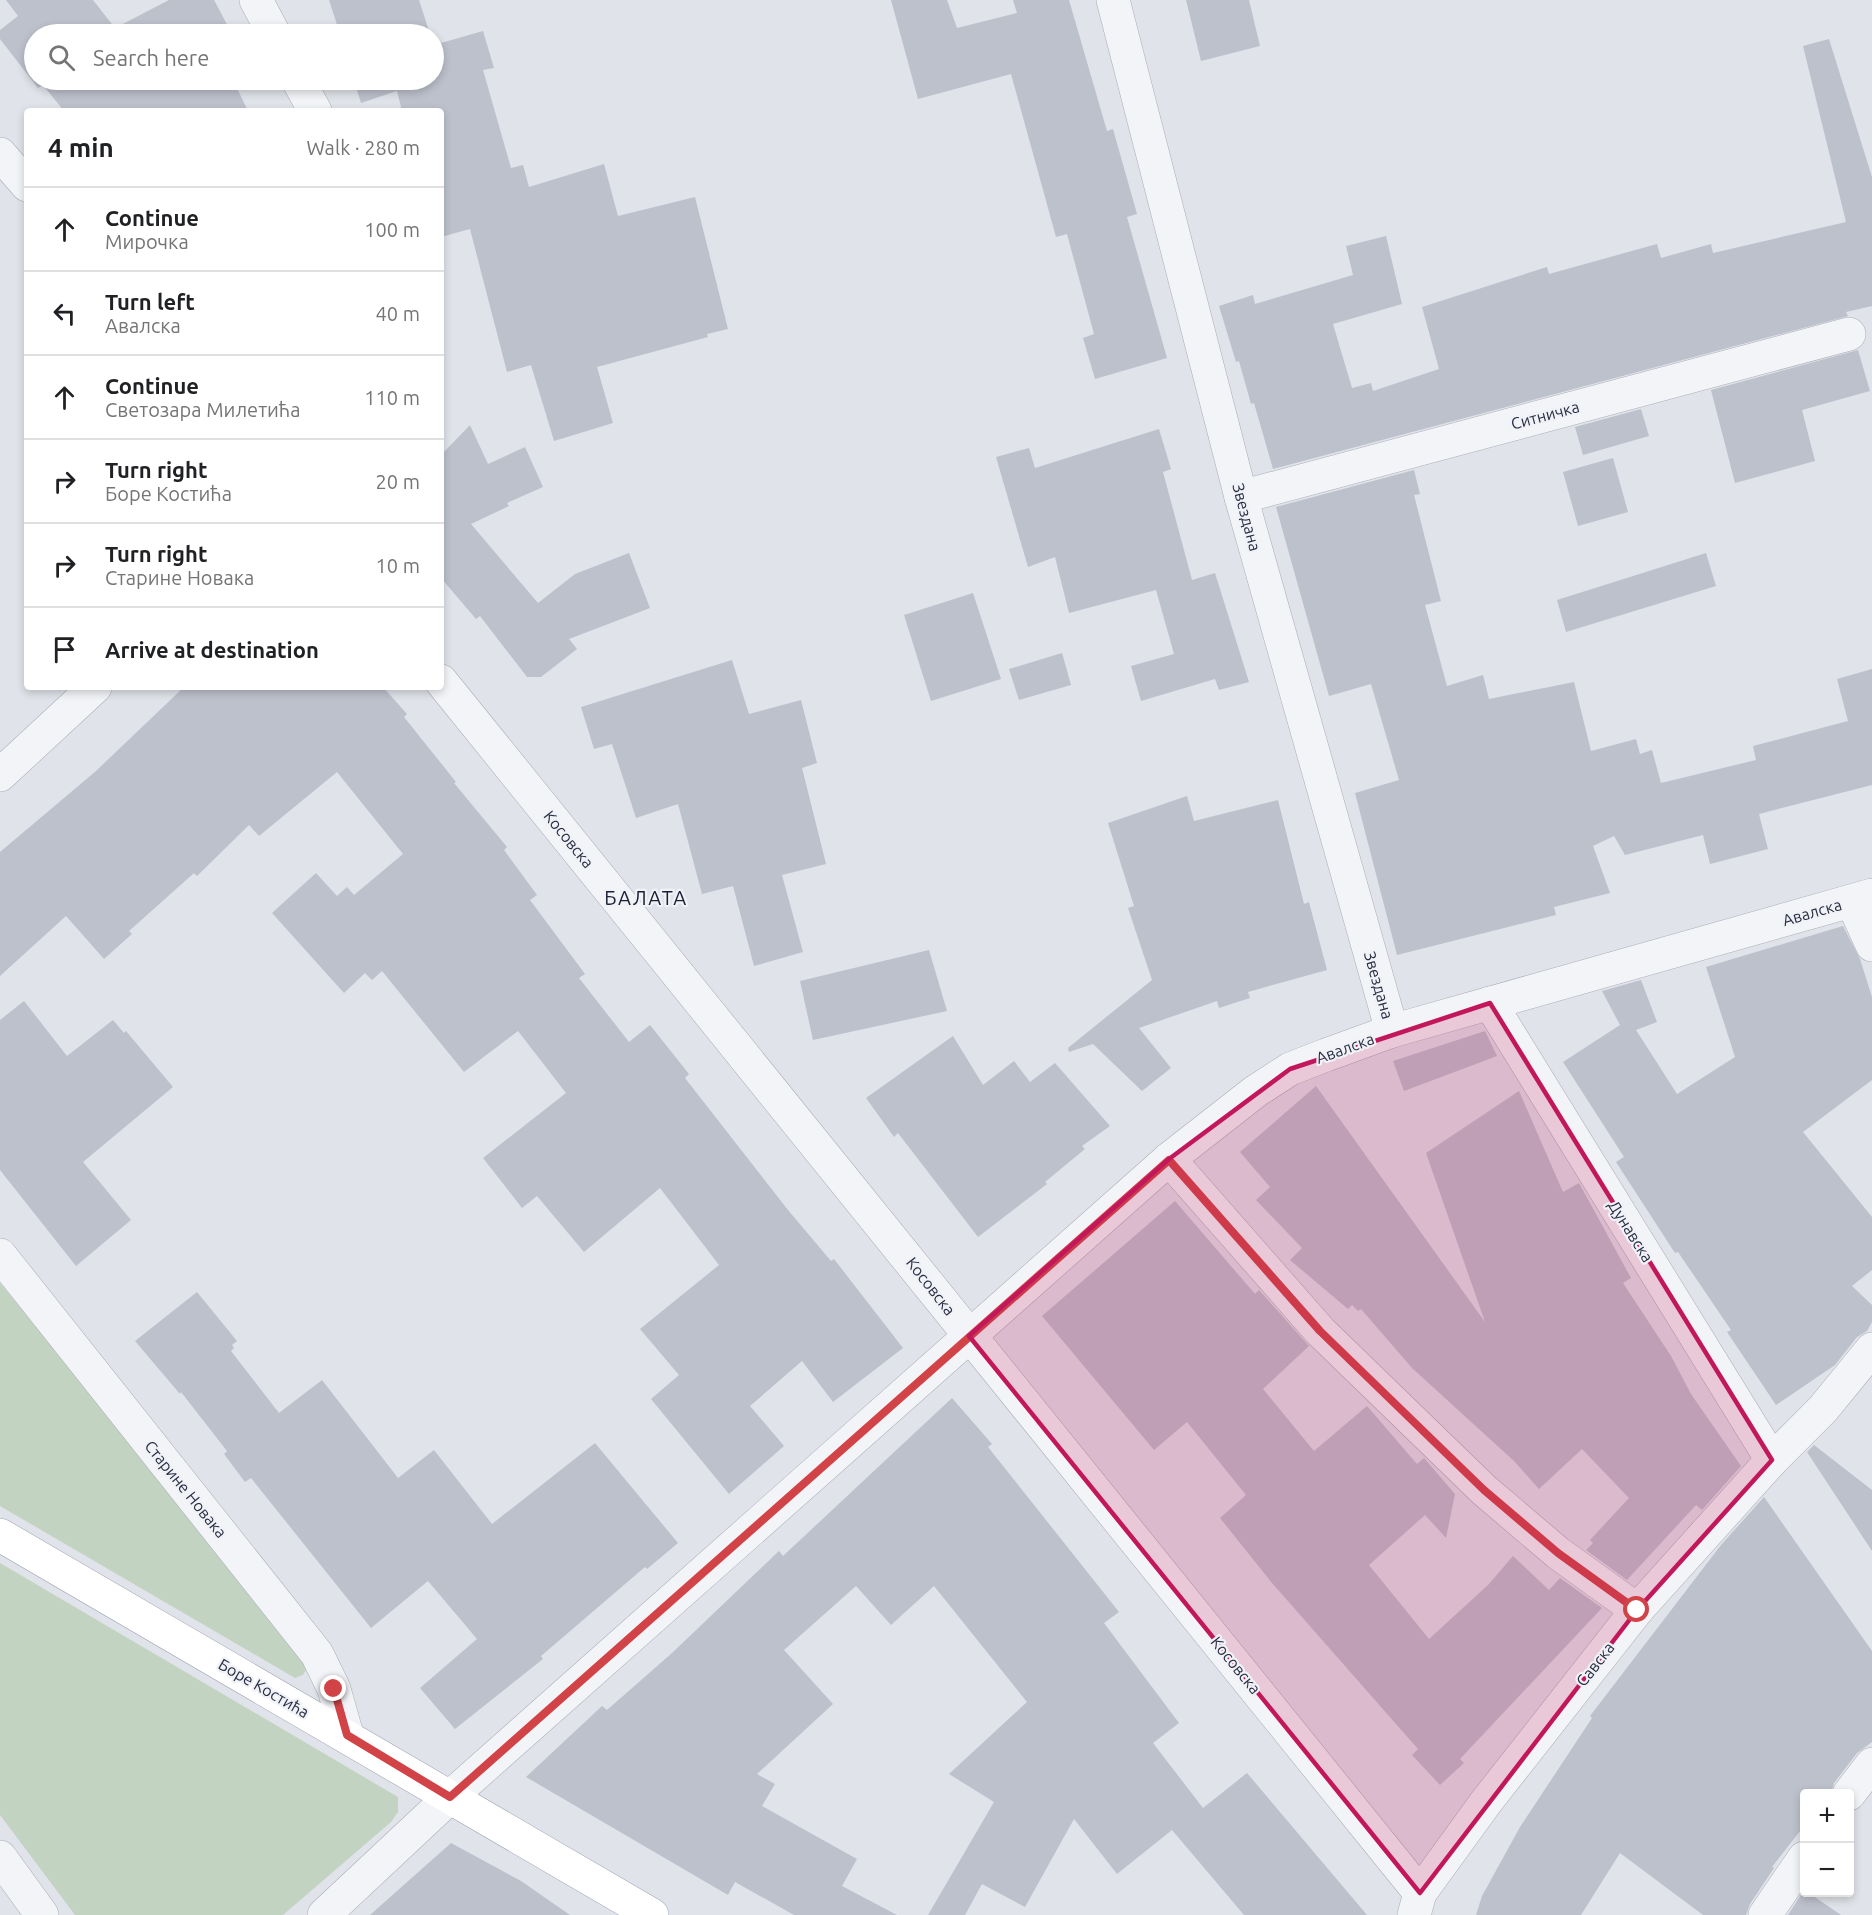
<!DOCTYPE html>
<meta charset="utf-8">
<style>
:root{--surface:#fff;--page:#f6f6f6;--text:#202124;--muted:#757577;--line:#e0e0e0}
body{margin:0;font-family:Ubuntu,sans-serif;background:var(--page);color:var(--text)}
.controls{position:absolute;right:18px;bottom:18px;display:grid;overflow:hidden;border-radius:6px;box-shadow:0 3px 9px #0003}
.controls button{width:54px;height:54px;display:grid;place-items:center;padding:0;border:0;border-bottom:2px solid var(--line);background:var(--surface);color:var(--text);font:30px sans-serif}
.stop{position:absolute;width:18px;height:18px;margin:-14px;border:4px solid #d14347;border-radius:50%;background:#fff}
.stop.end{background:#d14347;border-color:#fff;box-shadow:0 2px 6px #0008}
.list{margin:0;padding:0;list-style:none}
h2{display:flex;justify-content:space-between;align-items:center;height:78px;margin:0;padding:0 24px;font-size:26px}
h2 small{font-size:20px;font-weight:400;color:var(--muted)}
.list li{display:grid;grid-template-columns:39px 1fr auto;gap:18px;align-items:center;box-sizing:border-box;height:84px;padding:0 24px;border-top:2px solid var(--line)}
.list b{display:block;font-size:22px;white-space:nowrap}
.list p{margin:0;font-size:20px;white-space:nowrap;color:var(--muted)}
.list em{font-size:20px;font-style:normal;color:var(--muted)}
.icon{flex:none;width:33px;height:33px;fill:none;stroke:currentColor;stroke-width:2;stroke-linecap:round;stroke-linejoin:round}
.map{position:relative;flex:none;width:1872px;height:1915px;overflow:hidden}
.search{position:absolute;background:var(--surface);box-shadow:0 3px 9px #0003;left:24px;top:24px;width:420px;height:66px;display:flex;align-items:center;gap:15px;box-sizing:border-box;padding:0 21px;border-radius:33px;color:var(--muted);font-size:22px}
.panel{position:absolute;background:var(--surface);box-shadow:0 3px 9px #0003;left:24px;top:108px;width:420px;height:582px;border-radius:6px}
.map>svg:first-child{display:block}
.green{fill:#c3d3c1}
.building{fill:#bdc1cc}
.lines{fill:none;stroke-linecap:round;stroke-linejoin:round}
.minor-casing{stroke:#a9adb7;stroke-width:34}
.primary-casing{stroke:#9fa5b5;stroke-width:34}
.minor{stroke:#f3f4f7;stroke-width:33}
.primary{stroke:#fff;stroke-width:33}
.route{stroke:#d14347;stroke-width:8}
.marked{fill:#c2185b;fill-opacity:0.2;stroke:#c2185b;stroke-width:4.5;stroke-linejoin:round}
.labels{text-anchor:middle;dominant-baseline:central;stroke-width:4.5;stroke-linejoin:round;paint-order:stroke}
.street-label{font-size:16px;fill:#282e41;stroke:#f0f2f7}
.quarter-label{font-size:20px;letter-spacing:1.5px;fill:#1b2032;stroke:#f0f2f7}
</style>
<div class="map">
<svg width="1872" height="1915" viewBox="0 0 1872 1915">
<rect width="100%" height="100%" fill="#e0e3e9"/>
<g class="green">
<path d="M 0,1283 L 307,1657 L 308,1666 L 303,1675 L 295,1678 L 0,1506 Z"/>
<path d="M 0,1563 L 398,1797 L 398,1812 L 391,1822 L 283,1915 L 75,1915 L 0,1815 Z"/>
</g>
<g class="building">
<path d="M 6,0 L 93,0 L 115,28 L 169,0 L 214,0 L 232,34 L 34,34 L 34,80 L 233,80 L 248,111 L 64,111 L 43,85 L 38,88 L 0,39 L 0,30 L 18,16 Z"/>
<path d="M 329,0 L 419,0 L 430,34 L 340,34 Z"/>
<path d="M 891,0 L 947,0 L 957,28 L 1017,13 L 1013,0 L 1069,0 L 1107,131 L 1113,129 L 1137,214 L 1127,217 L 1167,358 L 1095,379 L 1083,338 L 1094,334 L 1067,234 L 1056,237 L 1011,74 L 918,99 Z"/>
<path d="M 1186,0 L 1249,0 L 1260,46 L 1201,61 Z"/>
<path d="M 483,31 L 494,68 L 483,70 L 511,168 L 523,165 L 529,187 L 604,164 L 618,216 L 695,197 L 728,329 L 707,334 L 708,337 L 597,367 L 613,423 L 554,441 L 531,365 L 507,372 L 470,229 L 441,237 L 441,111 L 402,111 L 397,91 L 361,103 L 354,80 L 434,80 L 434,45 Z"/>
<path d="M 1829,39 L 1872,177 L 1872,306 L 1846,312 L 1848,316 L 1273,469 L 1254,403 L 1251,404 L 1239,361 L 1236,362 L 1219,306 L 1253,295 L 1255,304 L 1353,275 L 1346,246 L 1386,236 L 1402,304 L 1333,324 L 1352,388 L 1371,383 L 1373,391 L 1439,369 L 1422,307 L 1547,267 L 1549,274 L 1657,244 L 1661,258 L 1711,244 L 1713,253 L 1846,222 L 1803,46 Z"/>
<path d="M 1858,350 L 1870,391 L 1802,410 L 1815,461 L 1735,483 L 1711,390 Z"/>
<path d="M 1641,409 L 1649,436 L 1583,455 L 1575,427 Z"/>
<path d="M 470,425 L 488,464 L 525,447 L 543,487 L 507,503 L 509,506 L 471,524 L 538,603 L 575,574 L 629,553 L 650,608 L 569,639 L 577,649 L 541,677 L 527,677 L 480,616 L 476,619 L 441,578 L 441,455 Z"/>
<path d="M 1159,429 L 1171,469 L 1163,472 L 1192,580 L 1215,573 L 1249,682 L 1219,690 L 1215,679 L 1141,701 L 1131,666 L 1174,654 L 1156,590 L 1069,613 L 1055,557 L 1028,567 L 996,457 L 1029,448 L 1035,468 Z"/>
<path d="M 1613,458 L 1628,512 L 1578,526 L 1563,472 Z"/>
<path d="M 1414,470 L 1420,494 L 1414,495 L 1441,601 L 1425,605 L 1447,686 L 1483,675 L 1489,699 L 1574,682 L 1591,751 L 1636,739 L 1640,754 L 1652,750 L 1661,783 L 1756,760 L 1753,746 L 1848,721 L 1837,679 L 1872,669 L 1872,785 L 1759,814 L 1768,849 L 1710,864 L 1703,835 L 1625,855 L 1614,836 L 1593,846 L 1610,893 L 1554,907 L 1556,915 L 1397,955 L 1355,793 L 1399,780 L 1371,684 L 1329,696 L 1276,507 Z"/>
<path d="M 1706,553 L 1716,586 L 1566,632 L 1557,600 Z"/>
<path d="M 973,593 L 1001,679 L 931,701 L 904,615 Z"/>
<path d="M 1062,653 L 1071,685 L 1019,700 L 1009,669 Z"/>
<path d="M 732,660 L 749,714 L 801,700 L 817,763 L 802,768 L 826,864 L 782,875 L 803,952 L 754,966 L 733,886 L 702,894 L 678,804 L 636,818 L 612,744 L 594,749 L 581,707 Z"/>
<path d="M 184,687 L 383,687 L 407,714 L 404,717 L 456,782 L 454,783 L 507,847 L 504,850 L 537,895 L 530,900 L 585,974 L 579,978 L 629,1042 L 650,1025 L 689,1074 L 685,1078 L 788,1210 L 831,1261 L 834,1259 L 903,1348 L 833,1402 L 802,1361 L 750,1406 L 784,1446 L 729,1494 L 651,1399 L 679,1375 L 640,1329 L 719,1265 L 660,1188 L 584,1252 L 537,1196 L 522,1208 L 483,1158 L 566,1093 L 518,1031 L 464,1072 L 382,971 L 372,980 L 365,973 L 344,993 L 272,913 L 316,873 L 337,896 L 347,887 L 354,895 L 403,854 L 337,772 L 259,836 L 249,825 L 197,876 L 194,873 L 129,931 L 132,934 L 104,959 L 66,916 L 0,976 L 0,852 L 96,771 Z"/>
<path d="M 1187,796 L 1194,821 L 1278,800 L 1304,904 L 1309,902 L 1327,970 L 1248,992 L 1250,998 L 1219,1008 L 1217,1001 L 1139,1028 L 1171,1068 L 1142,1091 L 1093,1044 L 1069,1052 L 1068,1048 L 1152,980 L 1128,908 L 1134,906 L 1108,823 Z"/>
<path d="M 1843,926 L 1860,959 L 1872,997 L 1872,1080 L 1803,1132 L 1872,1217 L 1872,1270 L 1852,1286 L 1872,1305 L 1872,1322 L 1867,1331 L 1857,1337 L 1835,1365 L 1776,1405 L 1727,1332 L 1731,1330 L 1678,1252 L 1675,1253 L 1616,1162 L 1624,1157 L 1563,1062 L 1620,1025 L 1602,991 L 1641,980 L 1657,1022 L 1636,1030 L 1677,1094 L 1735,1057 L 1706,967 Z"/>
<path d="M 929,950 L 947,1011 L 813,1040 L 800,981 Z"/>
<path d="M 24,1001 L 67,1056 L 113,1020 L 124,1033 L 126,1031 L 173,1087 L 83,1162 L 131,1220 L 76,1266 L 0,1170 L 0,1020 Z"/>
<path d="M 1485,1031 L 1497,1056 L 1404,1091 L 1393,1061 Z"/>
<path d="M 953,1036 L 983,1085 L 1014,1061 L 1030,1082 L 1055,1063 L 1110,1126 L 1082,1146 L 1085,1149 L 1045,1182 L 1047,1184 L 978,1237 L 898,1133 L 894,1137 L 866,1098 Z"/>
<path d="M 1316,1086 L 1485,1322 L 1426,1153 L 1519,1091 L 1563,1192 L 1579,1183 L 1631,1278 L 1623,1283 L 1671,1356 L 1691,1394 L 1741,1466 L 1702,1510 L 1696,1505 L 1627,1580 L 1586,1550 L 1593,1543 L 1590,1540 L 1629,1498 L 1582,1449 L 1539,1489 L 1514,1461 L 1412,1368 L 1361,1309 L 1358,1311 L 1352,1305 L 1348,1309 L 1290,1260 L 1302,1248 L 1256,1200 L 1270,1187 L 1240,1152 Z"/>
<path d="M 1175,1201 L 1255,1294 L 1259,1290 L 1309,1346 L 1263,1389 L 1314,1451 L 1367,1406 L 1417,1464 L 1424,1458 L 1455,1494 L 1446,1538 L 1425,1515 L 1369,1565 L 1429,1639 L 1488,1585 L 1513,1556 L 1549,1590 L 1560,1578 L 1602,1608 L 1460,1759 L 1464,1763 L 1440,1785 L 1412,1755 L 1418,1749 L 1272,1583 L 1220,1518 L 1246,1495 L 1187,1422 L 1154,1450 L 1042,1316 Z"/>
<path d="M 197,1292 L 237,1341 L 232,1345 L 234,1348 L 231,1351 L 279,1413 L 322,1380 L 398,1478 L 434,1450 L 492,1524 L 595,1443 L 678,1543 L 647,1569 L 645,1567 L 541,1656 L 543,1659 L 455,1729 L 420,1688 L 477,1639 L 428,1581 L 371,1628 L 251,1478 L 245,1482 L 224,1454 L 227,1451 L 181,1392 L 180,1394 L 135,1341 Z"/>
<path d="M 952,1398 L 992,1444 L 988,1447 L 1119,1612 L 1104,1623 L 1179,1723 L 1153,1743 L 1203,1808 L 1247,1773 L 1367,1915 L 1244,1915 L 1172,1830 L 1117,1874 L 1074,1819 L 1025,1907 L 982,1884 L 965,1915 L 928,1915 L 994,1802 L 949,1774 L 1027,1702 L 934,1586 L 891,1625 L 856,1586 L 784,1650 L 833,1704 L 757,1774 L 775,1784 L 762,1806 L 857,1859 L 842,1886 L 897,1915 L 794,1915 L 735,1882 L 728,1895 L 526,1777 L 602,1706 L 607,1710 L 672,1653 L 779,1551 L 783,1556 Z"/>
<path d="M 1814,1445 L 1872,1490 L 1872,1551 L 1807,1452 Z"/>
<path d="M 1764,1497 L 1872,1651 L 1872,1742 L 1857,1753 L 1834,1783 L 1831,1794 L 1804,1794 L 1804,1826 L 1772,1867 L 1774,1868 L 1750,1904 L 1746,1915 L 1703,1915 L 1620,1853 L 1581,1915 L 1476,1915 L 1482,1896 L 1520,1827 L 1592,1718 L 1590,1716 L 1721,1545 Z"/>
<path d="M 451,1843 L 521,1881 L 570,1915 L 370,1915 Z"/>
<path d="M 1804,1890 L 1804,1893 L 1809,1893 L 1841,1915 L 1788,1915 Z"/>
</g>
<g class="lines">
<g class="minor-casing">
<g id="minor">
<path d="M 256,0 L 274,34"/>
<path d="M 1113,0 L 1241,497 L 1392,1031"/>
<path d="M 298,80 L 315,111"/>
<path d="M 0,154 L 27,185"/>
<path d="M 1241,497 L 1849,334"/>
<path d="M 441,681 L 1420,1893"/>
<path d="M 0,775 L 95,687"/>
<path d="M 1852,901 L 1872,945"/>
<path d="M 1490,1003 L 1772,1460"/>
<path d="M 1169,1159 L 1320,1331 L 1484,1490 L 1558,1553 L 1637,1610"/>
<path d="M 0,1255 L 317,1654 L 334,1689 L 347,1735"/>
<path d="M 1849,1794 L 1872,1764"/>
<path d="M 0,1857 L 42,1915"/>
<path d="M 324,1915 L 450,1797 L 1169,1159 L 1256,1091 L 1290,1069 L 1326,1055 L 1392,1031 L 1872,895"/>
<path d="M 1414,1915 L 1420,1893 L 1486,1802 L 1637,1610 L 1772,1460 L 1823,1409 L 1872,1349"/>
<path d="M 1765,1915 L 1804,1858"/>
</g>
</g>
<g class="primary-casing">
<path id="primary" d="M 0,1535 L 652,1915"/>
</g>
<use href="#minor" class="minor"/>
<use href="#primary" class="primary"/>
</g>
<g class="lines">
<path class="route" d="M 334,1689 L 347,1735 L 450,1797 L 1169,1160 L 1320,1331 L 1484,1490 L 1558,1553 L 1637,1610"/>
</g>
<path class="marked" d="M 1490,1003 L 1772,1460 L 1637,1610 L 1420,1893 L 969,1336 L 1169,1159 L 1290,1069 Z"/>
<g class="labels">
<g class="street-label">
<text transform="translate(1545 415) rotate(-15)">Ситничка</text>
<text transform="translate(1247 517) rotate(75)">Звездана</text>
<text transform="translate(569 839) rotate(51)">Косовска</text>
<text transform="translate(1812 912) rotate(-16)">Авалска</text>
<text transform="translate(1379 985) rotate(74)">Звездана</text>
<text transform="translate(1345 1048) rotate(-20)">Авалска</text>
<text transform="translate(1631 1231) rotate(58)">Дунавска</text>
<text transform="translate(931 1286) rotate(52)">Косовска</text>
<text transform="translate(186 1489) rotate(51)">Старине Новака</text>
<text transform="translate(1595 1664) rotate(-52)">Савска</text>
<text transform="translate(1236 1665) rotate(51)">Косовска</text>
<text transform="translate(264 1688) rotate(30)">Боре Костића</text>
</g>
<g class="quarter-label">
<text x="646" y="897">БАЛАТА</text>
</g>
</g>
</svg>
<div class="controls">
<button>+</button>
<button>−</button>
</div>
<div class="stop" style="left:1637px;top:1610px"></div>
<div class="stop end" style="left:334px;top:1689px"></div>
<div class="search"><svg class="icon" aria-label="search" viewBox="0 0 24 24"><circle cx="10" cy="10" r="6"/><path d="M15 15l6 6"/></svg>Search here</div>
<section class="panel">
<h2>4 min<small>Walk · 280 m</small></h2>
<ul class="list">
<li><svg class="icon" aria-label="ahead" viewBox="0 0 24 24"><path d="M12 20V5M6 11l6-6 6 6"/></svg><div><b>Continue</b><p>Мирочка</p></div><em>100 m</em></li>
<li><svg class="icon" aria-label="left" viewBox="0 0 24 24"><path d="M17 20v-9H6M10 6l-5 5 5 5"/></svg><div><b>Turn left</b><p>Авалска</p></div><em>40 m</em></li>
<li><svg class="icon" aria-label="ahead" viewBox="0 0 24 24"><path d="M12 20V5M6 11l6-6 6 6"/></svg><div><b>Continue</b><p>Светозара Милетића</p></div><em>110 m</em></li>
<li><svg class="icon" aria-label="right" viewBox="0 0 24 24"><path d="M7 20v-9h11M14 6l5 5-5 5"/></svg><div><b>Turn right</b><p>Боре Костића</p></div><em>20 m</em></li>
<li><svg class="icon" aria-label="right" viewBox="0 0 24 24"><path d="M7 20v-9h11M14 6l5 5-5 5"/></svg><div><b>Turn right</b><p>Старине Новака</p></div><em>10 m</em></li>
<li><svg class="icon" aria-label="arrive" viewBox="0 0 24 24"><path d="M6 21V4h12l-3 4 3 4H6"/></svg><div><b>Arrive at destination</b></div></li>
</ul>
</section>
</div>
